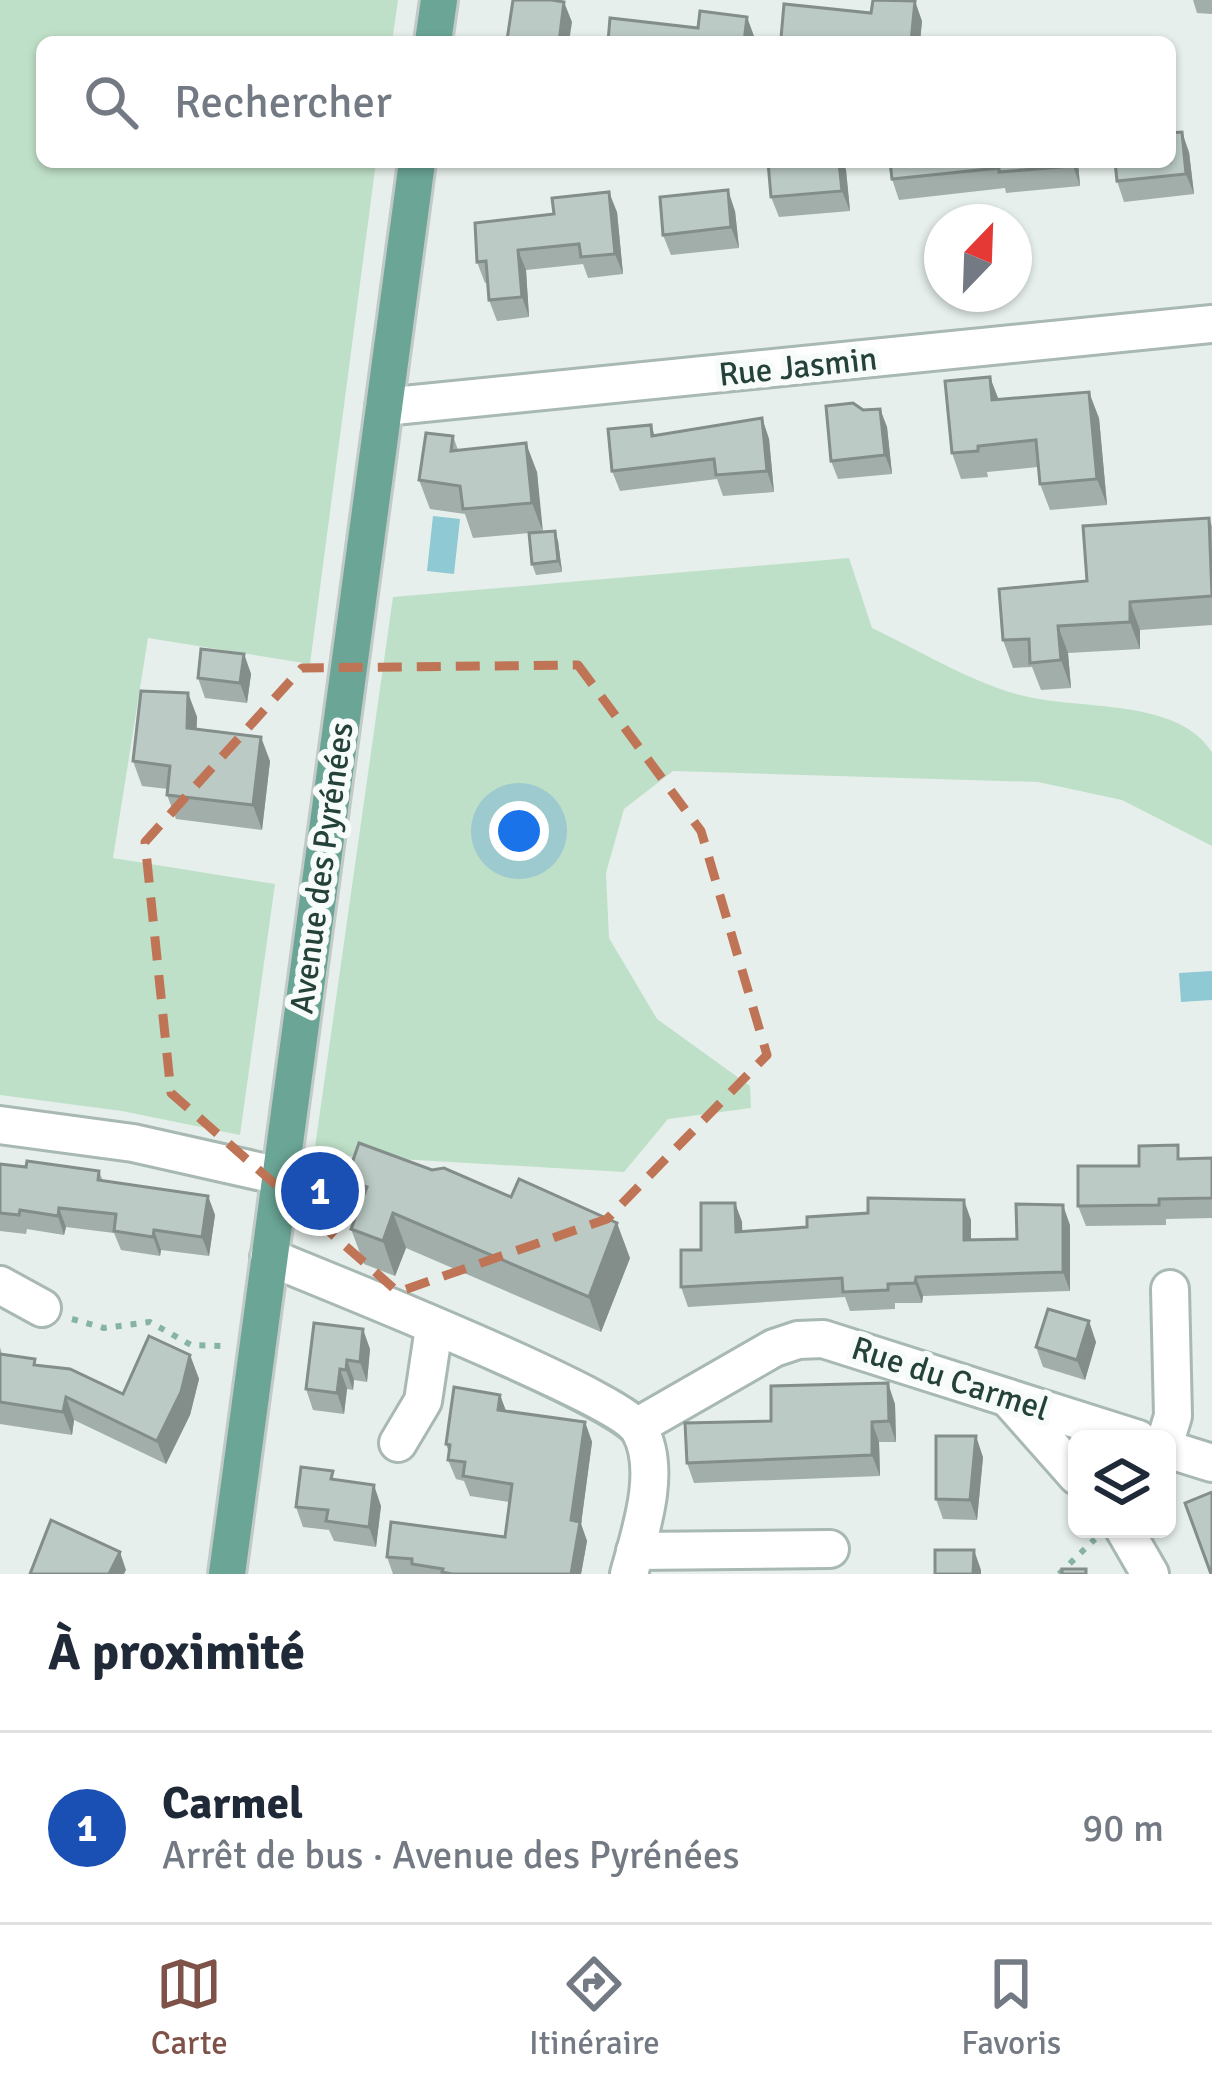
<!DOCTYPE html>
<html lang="fr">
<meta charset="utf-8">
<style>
:root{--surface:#fff;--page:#f6f6f7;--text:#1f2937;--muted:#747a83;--line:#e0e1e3;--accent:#7f5249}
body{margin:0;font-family:Signika,sans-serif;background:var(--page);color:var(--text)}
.controls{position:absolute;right:36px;bottom:36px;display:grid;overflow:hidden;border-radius:18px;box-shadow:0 3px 9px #0004}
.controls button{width:108px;height:108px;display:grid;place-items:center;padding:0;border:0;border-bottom:3px solid var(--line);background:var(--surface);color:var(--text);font:60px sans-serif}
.compass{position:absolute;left:924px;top:204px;width:108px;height:108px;border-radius:50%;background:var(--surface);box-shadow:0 3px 9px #0004;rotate:23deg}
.you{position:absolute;left:519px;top:831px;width:42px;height:42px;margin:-30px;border:9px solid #fff;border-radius:50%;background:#1a73e8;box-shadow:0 0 0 18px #1a73e833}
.badge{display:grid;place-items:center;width:78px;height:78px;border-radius:50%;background:var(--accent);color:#fff;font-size:39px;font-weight:700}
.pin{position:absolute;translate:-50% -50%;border:6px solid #fff;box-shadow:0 3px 12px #0006}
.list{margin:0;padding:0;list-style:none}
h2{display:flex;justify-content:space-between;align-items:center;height:156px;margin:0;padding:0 48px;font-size:51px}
h2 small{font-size:39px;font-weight:400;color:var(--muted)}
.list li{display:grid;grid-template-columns:78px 1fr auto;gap:36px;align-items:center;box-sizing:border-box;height:192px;padding:0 48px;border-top:3px solid var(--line)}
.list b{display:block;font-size:45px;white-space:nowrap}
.list p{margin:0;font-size:39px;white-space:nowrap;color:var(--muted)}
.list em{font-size:39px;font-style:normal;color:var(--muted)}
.icon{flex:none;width:66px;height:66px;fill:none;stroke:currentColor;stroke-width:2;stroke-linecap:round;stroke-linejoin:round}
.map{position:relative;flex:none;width:1212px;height:1574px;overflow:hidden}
.search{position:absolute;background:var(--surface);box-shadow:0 3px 9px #0004;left:36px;right:36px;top:36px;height:132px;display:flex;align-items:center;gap:30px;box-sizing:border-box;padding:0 42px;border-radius:18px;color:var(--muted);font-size:45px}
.sheet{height:348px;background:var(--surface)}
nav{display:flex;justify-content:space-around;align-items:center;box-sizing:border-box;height:168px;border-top:3px solid var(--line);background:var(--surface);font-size:33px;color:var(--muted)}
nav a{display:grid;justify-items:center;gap:6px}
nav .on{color:var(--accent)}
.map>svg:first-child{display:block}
.green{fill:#bfe0c8}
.water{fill:#8ec9d4}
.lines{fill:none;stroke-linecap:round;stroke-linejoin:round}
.minor-casing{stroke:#a8b8b2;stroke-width:42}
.major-casing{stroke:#c2cac8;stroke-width:42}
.path{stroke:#86b3a5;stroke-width:6;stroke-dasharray:6 9;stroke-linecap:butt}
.minor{stroke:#fff;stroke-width:36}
.major{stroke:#6aa596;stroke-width:36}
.wall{fill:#a1aea9}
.shaded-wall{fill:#838d89}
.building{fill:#bbcac4;stroke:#838d89;stroke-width:3}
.marked{fill:none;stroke:#c07456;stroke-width:9;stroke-dasharray:24 15;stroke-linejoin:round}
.labels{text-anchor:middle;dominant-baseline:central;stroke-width:12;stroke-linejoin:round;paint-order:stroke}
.street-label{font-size:33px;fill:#24423a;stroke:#f7fbf9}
</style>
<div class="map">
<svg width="1212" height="1574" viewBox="0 0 1212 1574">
<rect width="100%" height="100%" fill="#e6efeb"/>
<g class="green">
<path d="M 0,0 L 398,0 L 392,42 L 42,42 L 42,162 L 376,162 L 310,664 L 148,638 L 113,858 L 275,884 L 240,1135 L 122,1111 L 0,1095 Z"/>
<path d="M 849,558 L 872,628 C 921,651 971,683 1024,696 C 1080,710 1178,698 1212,752 L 1212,846 L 1122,800 L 1038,782 L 673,771 L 624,809 L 606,873 L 609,938 L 657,1019 L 750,1086 L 751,1108 L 668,1119 L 624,1172 L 314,1154 L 393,597 Z"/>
</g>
<g class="water">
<path d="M 433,516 L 460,519 L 454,574 L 427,571 Z"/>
<path d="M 1212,971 L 1212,1000 L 1181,1002 L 1179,973 Z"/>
</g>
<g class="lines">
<g class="minor-casing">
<g id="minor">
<path d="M 384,407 L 1212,324"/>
<path d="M 0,1125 L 133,1143 L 280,1176"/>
<path d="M 269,1257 C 324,1280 623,1398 640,1431 C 662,1471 640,1533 629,1574"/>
<path d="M 0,1285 L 42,1308"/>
<path d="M 1008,1398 L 1077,1476"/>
<path d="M 638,1426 L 774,1348 L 798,1340 L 823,1339 L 1138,1439"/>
<path d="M 1166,1439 L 1173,1416 L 1170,1289"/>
<path d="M 398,1443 L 423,1401 L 434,1328"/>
<path d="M 1167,1449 L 1212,1463"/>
<path d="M 1124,1529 L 1150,1574"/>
<path d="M 635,1551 L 830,1549"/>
</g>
</g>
<g class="major-casing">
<g id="major">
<path d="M 433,42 L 439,0"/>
<path d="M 227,1574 L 417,162"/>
</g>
</g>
<g class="path">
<path d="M 72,1319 L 104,1328 L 150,1322 L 191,1345 L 224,1346"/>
<path d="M 1059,1574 L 1095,1539"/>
</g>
<use href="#minor" class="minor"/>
<use href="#major" class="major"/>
</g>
<g class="wall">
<path d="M 1193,0 L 1212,0 L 1212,14 L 1197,13 Z"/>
<path d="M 922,21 L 920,42 L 782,42 L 781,38 Z"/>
<path d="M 1189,152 L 1194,194 L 1124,202 L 1117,181 Z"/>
<path d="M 768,162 L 843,162 L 846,170 L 850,211 L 779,217 L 771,197 Z"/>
<path d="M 890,162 L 1078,162 L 1080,186 L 1006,193 L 1005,188 L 899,200 L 892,179 Z"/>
<path d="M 735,211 L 739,248 L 671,255 L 663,235 Z"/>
<path d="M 617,212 L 623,274 L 588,278 L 583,264 L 526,270 L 529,317 L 497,321 L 489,300 L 488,282 L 485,283 L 477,262 Z"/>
<path d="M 999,400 L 1099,418 L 1107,505 L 1050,510 L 1040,484 L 1038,467 L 987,472 L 988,477 L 961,479 L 952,453 Z"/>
<path d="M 880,409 L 887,427 L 892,474 L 838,479 L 831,461 Z"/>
<path d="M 762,418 L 769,439 L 774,492 L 723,496 L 717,479 L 620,491 L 612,471 L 651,425 L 655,436 Z"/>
<path d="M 453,436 L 458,450 L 537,472 L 542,532 L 558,541 L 562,572 L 536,575 L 532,564 L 529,533 L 473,538 L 465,514 L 430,509 L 419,480 Z"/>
<path d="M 1209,518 L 1212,526 L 1212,625 L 1140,630 L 1140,649 L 1068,653 L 1071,688 L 1041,690 L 1032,667 L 1013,668 L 1003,640 L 1087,581 Z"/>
<path d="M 244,654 L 251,674 L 247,703 L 205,698 L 198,678 Z"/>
<path d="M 188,693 L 197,717 L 196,729 L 270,761 L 262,830 L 176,819 L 167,795 L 168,789 L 142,786 L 133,761 Z"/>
<path d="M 1212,1158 L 1212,1218 L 1166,1219 L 1166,1225 L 1086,1226 L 1078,1206 L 1139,1166 L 1183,1159 Z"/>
<path d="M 0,1164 L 26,1167 L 99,1171 L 103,1181 L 208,1196 L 215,1215 L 209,1256 L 161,1250 L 160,1256 L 121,1250 L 114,1233 L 66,1227 L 64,1235 L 27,1229 L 26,1234 L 0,1231 Z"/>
<path d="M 346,1180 L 630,1258 L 601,1332 L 406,1248 L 395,1276 L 364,1264 L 351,1229 L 358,1212 Z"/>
<path d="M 735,1203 L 742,1222 L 742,1231 L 971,1220 L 971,1240 L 1017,1239 L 1070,1225 L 1070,1291 L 923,1296 L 922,1303 L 895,1303 L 895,1309 L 850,1311 L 845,1297 L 688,1307 L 681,1287 L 701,1250 Z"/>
<path d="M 314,1323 L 370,1349 L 367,1382 L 354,1380 L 353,1390 L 347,1389 L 344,1414 L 313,1410 L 306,1389 Z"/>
<path d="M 1096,1342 L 1085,1380 L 1043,1367 L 1036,1347 Z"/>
<path d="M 0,1347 L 2,1354 L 123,1394 L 190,1355 L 199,1379 L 190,1415 L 166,1464 L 74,1420 L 72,1435 L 0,1424 Z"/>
<path d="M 500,1395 L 506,1411 L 585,1422 L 592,1442 L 581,1524 L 587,1541 L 581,1574 L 393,1574 L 387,1557 L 505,1537 L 509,1502 L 470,1496 L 464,1481 L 456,1479 L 448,1460 L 449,1453 L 446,1444 Z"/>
<path d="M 895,1404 L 896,1442 L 879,1442 L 880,1476 L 694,1483 L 687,1463 L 771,1421 Z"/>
<path d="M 983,1457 L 977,1520 L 943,1519 L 936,1499 Z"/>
<path d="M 336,1480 L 381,1506 L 376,1547 L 334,1541 L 329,1530 L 303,1527 L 296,1507 Z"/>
</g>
<g class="shaded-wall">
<path d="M 915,1 L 922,21 L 920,42 L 911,42 Z"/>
<path d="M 564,2 L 572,22 L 569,42 L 559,42 Z"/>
<path d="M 747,17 L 754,36 L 753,42 L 744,42 Z"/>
<path d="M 1182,132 L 1189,152 L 1194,194 L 1186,174 Z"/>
<path d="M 839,162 L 843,162 L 846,170 L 850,211 L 842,191 Z"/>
<path d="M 1072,162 L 1078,162 L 1080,186 L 1073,166 Z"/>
<path d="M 728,190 L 735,211 L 739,248 L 731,227 Z"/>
<path d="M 609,192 L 617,212 L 623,274 L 615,254 Z"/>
<path d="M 518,250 L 526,270 L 529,317 L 522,297 Z"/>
<path d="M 990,377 L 1000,403 L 992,400 Z"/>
<path d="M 1089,392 L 1099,418 L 1107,505 L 1097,479 Z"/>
<path d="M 880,409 L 887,427 L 892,474 L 885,455 Z"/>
<path d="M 762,418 L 769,439 L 774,492 L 767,471 Z"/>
<path d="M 526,443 L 537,472 L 543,532 L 532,503 Z"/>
<path d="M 555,531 L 558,541 L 562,572 L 558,561 Z"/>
<path d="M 1130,602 L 1140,630 L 1140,649 L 1130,622 Z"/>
<path d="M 1058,626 L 1068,653 L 1071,688 L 1061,660 Z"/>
<path d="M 244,654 L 251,674 L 247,703 L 240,683 Z"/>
<path d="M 188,693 L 197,717 L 196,752 L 187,728 Z"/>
<path d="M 261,737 L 270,761 L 262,830 L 253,805 Z"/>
<path d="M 208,1196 L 215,1215 L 209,1256 L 202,1237 Z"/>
<path d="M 964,1200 L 971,1220 L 971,1259 L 964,1240 Z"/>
<path d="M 735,1203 L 742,1222 L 743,1251 L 736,1232 Z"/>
<path d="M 1063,1205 L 1070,1225 L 1070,1291 L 1063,1272 Z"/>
<path d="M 59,1208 L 66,1227 L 64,1235 L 58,1216 Z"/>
<path d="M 393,1213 L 406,1248 L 395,1276 L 383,1241 Z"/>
<path d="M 617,1223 L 630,1258 L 601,1332 L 589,1297 Z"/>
<path d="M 154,1230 L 161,1250 L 160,1256 L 153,1237 Z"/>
<path d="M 916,1277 L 923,1296 L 922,1303 L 915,1283 Z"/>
<path d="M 1089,1321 L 1096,1342 L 1085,1380 L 1077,1360 Z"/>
<path d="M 363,1329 L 370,1349 L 367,1382 L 360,1362 Z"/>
<path d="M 190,1355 L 199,1379 L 190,1415 L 166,1464 L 157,1441 Z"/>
<path d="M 347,1360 L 354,1380 L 353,1390 L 346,1370 Z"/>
<path d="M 340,1369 L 347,1389 L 344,1414 L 337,1393 Z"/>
<path d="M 888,1383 L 895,1404 L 896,1442 L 889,1421 Z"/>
<path d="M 500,1395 L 507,1414 L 498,1410 Z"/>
<path d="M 66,1397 L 74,1420 L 72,1435 L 63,1412 Z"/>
<path d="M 585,1422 L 592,1442 L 581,1524 L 587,1541 L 581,1574 L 571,1574 L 571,1520 Z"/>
<path d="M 872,1422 L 879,1442 L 880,1476 L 872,1455 Z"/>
<path d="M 976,1436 L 983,1457 L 977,1520 L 970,1500 Z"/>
<path d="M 374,1485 L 381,1506 L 376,1547 L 369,1527 Z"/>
<path d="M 974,1550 L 981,1570 L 981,1574 L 973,1574 Z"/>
<path d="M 120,1552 L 126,1570 L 124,1574 L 109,1574 Z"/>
</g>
<g class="building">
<path d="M 513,0 L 552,0 L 564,2 L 559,42 L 520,42 L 507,40 Z"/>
<path d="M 873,0 L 915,1 L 911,42 L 830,42 L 781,38 L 784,4 L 871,13 Z"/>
<path d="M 700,11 L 747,17 L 744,42 L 608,42 L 610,18 L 698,28 Z"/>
<path d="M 1182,132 L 1186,174 L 1117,181 L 1115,162 L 1170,162 L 1170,133 Z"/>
<path d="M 768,162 L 839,162 L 842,191 L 771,197 Z"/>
<path d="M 890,162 L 1072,162 L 1073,166 L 999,172 L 999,168 L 892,179 Z"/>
<path d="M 728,190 L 731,227 L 663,235 L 660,197 Z"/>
<path d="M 609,192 L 615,254 L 581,257 L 579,244 L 518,250 L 522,297 L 489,300 L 486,261 L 477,262 L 475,223 L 554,214 L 552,198 Z"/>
<path d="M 990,377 L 992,400 L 1089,392 L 1097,479 L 1040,484 L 1036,440 L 978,446 L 978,451 L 952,453 L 945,381 Z"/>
<path d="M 853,403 L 863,410 L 880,409 L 885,455 L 831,461 L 826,406 Z"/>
<path d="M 762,418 L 767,471 L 716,475 L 714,459 L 612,471 L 608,429 L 651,425 L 652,436 Z"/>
<path d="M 426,433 L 453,436 L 451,451 L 526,443 L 532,503 L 463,509 L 460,486 L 419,480 Z"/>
<path d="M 1209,518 L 1212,596 L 1130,602 L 1130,622 L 1058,626 L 1061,660 L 1030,663 L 1029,639 L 1003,640 L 999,589 L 1087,581 L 1083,526 Z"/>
<path d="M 555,531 L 558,561 L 532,564 L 529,533 Z"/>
<path d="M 201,649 L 244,654 L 240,683 L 198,678 Z"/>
<path d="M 141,691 L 188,693 L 187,728 L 261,737 L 253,805 L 167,795 L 170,766 L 133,761 Z"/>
<path d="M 359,1143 L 432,1170 L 444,1168 L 511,1197 L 519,1179 L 617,1223 L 589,1297 L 393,1213 L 383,1241 L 351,1229 L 367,1187 L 346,1180 Z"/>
<path d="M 1178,1145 L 1178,1159 L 1212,1158 L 1212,1198 L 1159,1199 L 1159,1205 L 1078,1206 L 1078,1166 L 1139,1166 L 1139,1146 Z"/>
<path d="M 27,1161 L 99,1171 L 98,1180 L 208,1196 L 202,1237 L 154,1230 L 153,1237 L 114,1231 L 116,1214 L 59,1208 L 58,1216 L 20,1210 L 19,1215 L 0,1213 L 0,1164 L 26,1167 Z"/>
<path d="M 868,1198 L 964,1200 L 964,1240 L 1017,1239 L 1016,1204 L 1063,1205 L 1063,1272 L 916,1277 L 915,1283 L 888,1284 L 888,1290 L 843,1292 L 842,1278 L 681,1287 L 681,1250 L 701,1250 L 701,1203 L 735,1203 L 736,1232 L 807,1227 L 807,1217 L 868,1213 Z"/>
<path d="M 1048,1309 L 1089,1321 L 1077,1360 L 1036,1347 Z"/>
<path d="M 314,1323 L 363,1329 L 360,1362 L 347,1360 L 346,1370 L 340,1369 L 337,1393 L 306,1389 Z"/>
<path d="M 149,1336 L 190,1355 L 181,1392 L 157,1441 L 66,1397 L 63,1412 L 0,1402 L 0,1354 L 35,1359 L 34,1365 L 70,1369 L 123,1394 Z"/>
<path d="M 888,1383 L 889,1421 L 872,1422 L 872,1455 L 687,1463 L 685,1423 L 771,1421 L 771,1386 Z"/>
<path d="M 454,1387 L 500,1395 L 498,1410 L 585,1422 L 571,1520 L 580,1522 L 571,1574 L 452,1574 L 442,1572 L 443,1569 L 412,1564 L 412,1559 L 387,1557 L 391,1522 L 505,1537 L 512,1484 L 463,1476 L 465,1462 L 448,1460 L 450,1445 L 446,1444 Z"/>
<path d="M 936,1436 L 976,1436 L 970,1500 L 936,1499 Z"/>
<path d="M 301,1467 L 333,1471 L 331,1479 L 374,1485 L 369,1527 L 326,1521 L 328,1510 L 296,1507 Z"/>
<path d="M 1212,1492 L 1212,1574 L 1211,1574 L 1185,1503 Z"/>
<path d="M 51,1520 L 120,1552 L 109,1574 L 30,1574 Z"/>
<path d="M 935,1550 L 974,1550 L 973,1574 L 935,1574 Z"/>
<rect x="1062" y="1569" width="24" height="5"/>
</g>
<path class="marked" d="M 578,665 L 701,831 L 767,1055 L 607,1219 L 398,1292 L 171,1093 L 145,842 L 302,668 Z"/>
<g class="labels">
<g class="street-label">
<text transform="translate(798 367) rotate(-6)">Rue Jasmin</text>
<text transform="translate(322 868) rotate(-82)">Avenue des Pyrénées</text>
<text transform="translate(950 1379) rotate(18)">Rue du Carmel</text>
</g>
</g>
</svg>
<div class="controls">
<button><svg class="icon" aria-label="layers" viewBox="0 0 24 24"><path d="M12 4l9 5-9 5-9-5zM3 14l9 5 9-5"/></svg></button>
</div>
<svg class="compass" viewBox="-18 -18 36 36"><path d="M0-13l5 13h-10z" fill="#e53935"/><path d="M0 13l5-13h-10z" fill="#747a83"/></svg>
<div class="you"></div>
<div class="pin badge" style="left:320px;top:1191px;background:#1a4fb4">1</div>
<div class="search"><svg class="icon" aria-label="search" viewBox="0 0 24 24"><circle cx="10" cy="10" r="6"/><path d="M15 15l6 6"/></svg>Rechercher</div>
</div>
<section class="sheet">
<h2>À proximité<small></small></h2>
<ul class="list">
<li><span class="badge" style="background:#1a4fb4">1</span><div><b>Carmel</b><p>Arrêt de bus · Avenue des Pyrénées</p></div><em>90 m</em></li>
</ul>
</section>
<nav>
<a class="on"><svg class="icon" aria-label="map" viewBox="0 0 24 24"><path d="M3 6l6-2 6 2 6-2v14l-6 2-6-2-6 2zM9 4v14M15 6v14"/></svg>Carte</a>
<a><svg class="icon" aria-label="directions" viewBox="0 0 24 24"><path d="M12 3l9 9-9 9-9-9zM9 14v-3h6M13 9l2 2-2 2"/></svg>Itinéraire</a>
<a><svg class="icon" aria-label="saved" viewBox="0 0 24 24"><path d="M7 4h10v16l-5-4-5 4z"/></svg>Favoris</a>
</nav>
